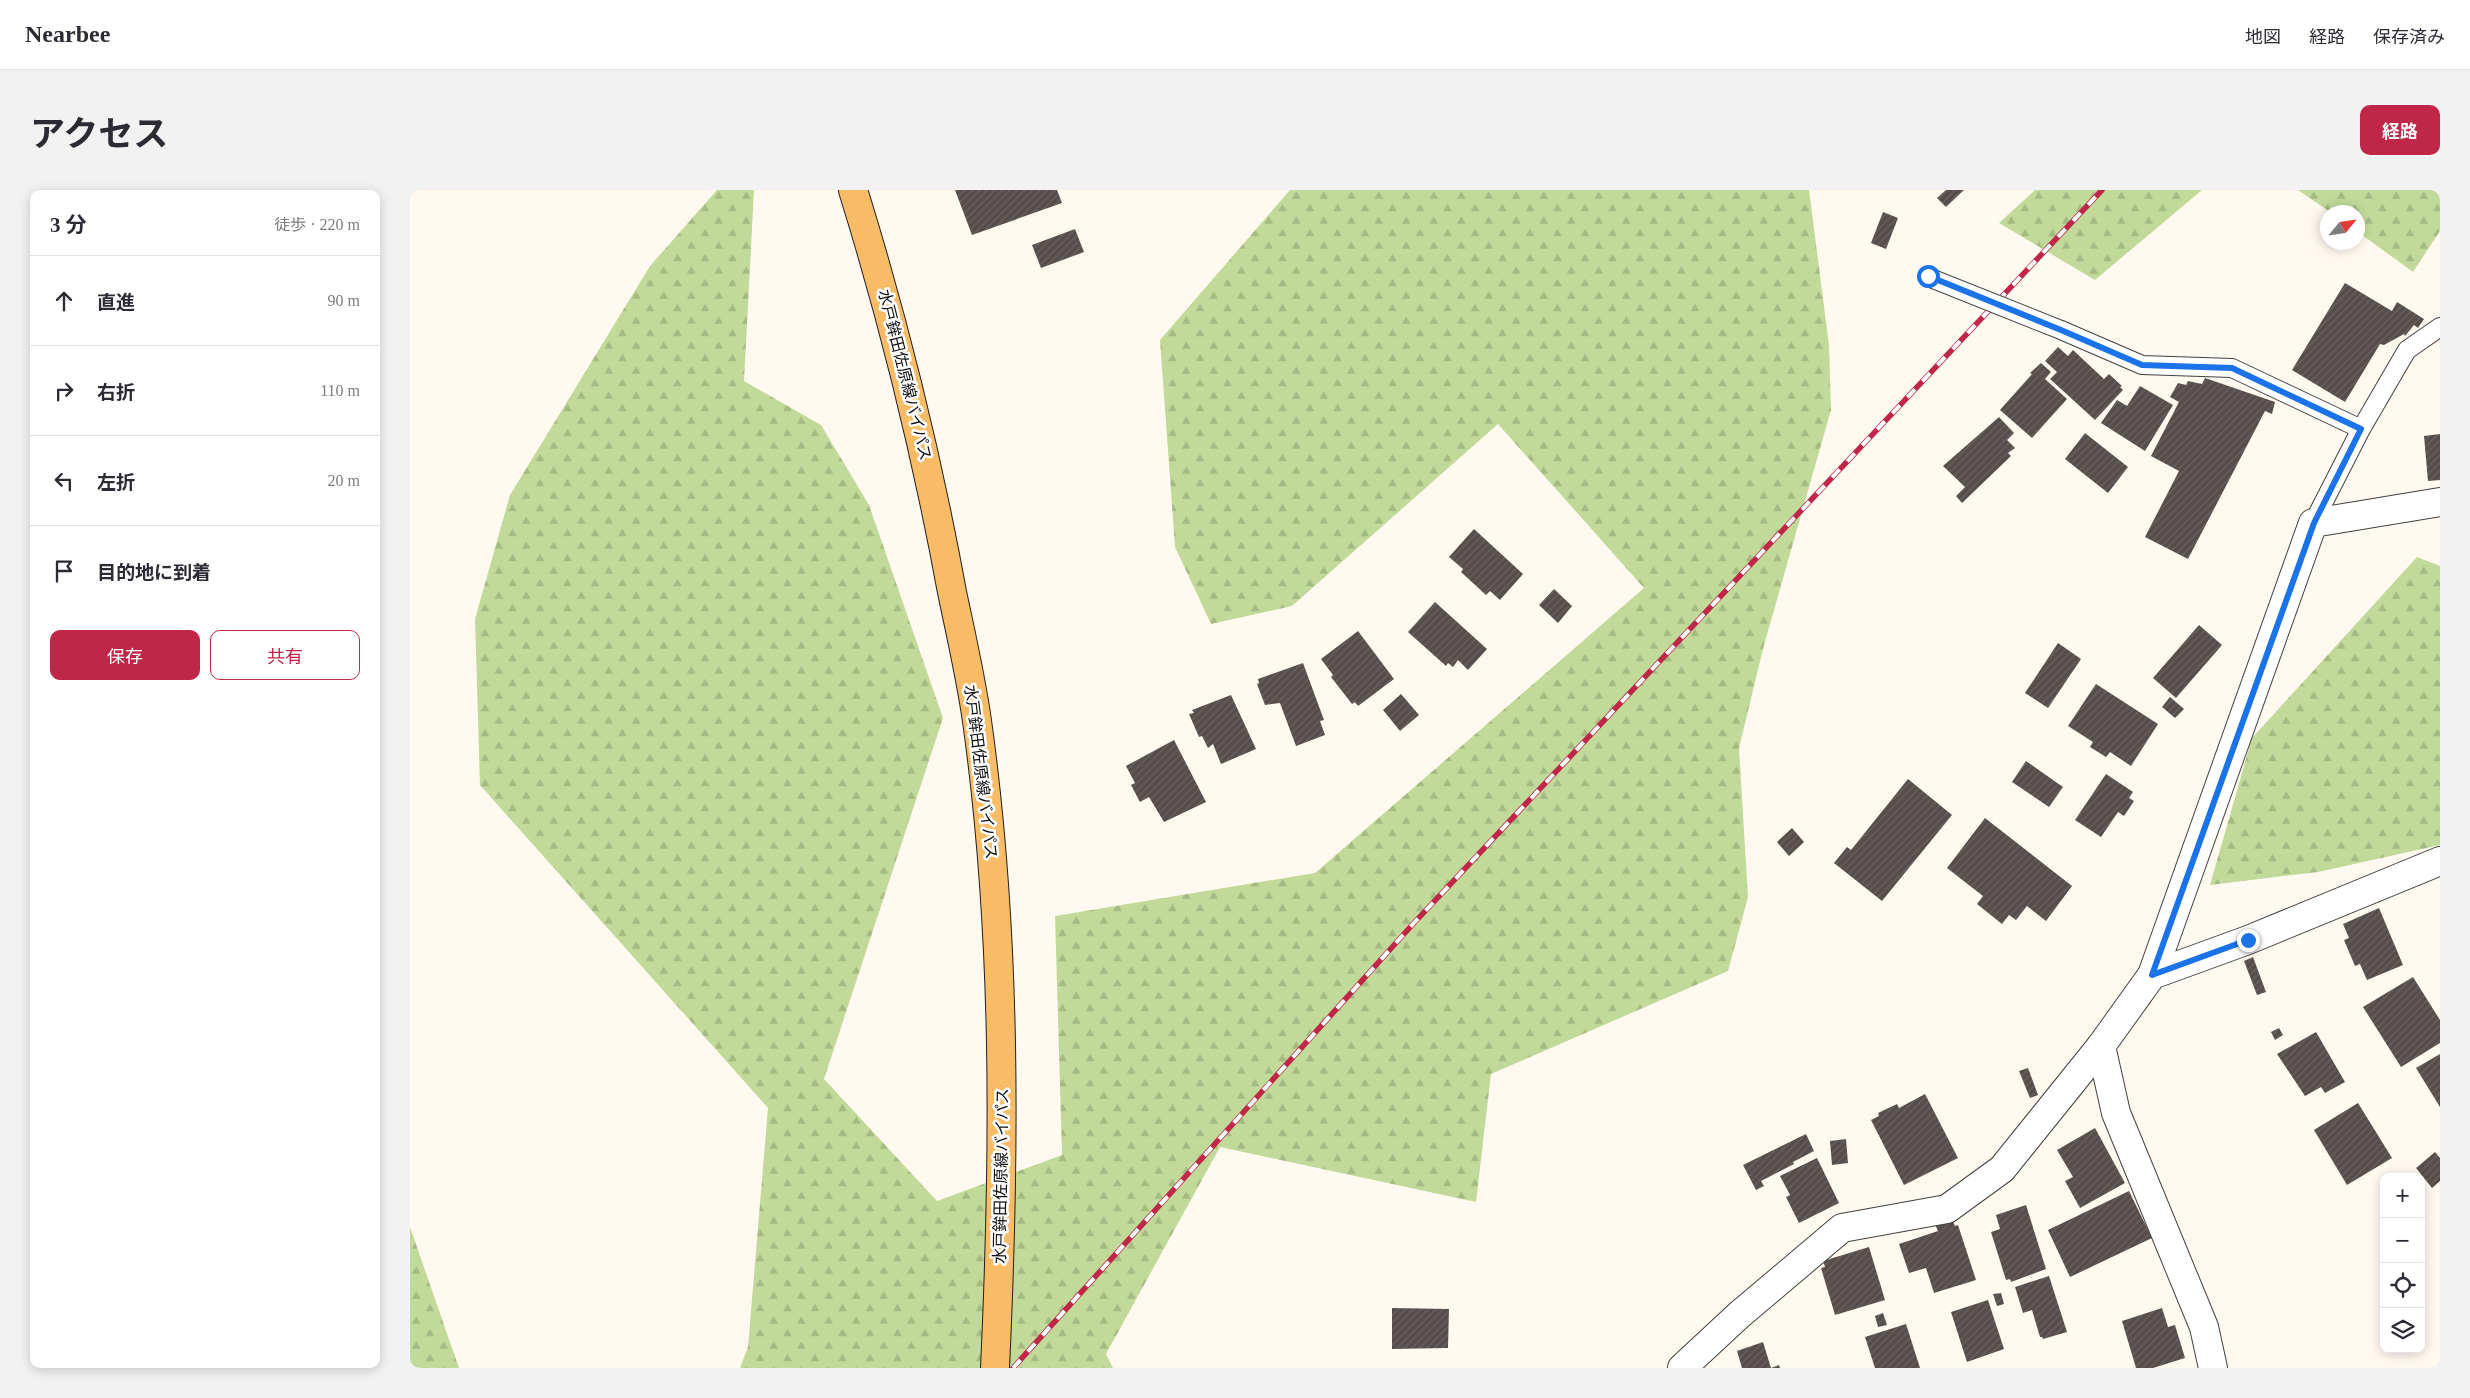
<!DOCTYPE html>
<html lang="ja">
<meta charset="utf-8">
<style>
:root{--surface:#fff;--page:#f2f2f3;--text:#2b2b33;--muted:#7c7c81;--line:#e1e1e2;--accent:#bf2647}
body{margin:0;font-family:"Times New Roman","Noto Sans JP",serif;background:var(--page);color:var(--text)}
.controls{position:absolute;right:15px;bottom:15px;display:grid;overflow:hidden;border-radius:10px;box-shadow:0 2px 12px #0003}
.controls button{width:45px;height:45px;display:grid;place-items:center;padding:0;border:0;border-bottom:1px solid var(--line);background:var(--surface);color:var(--text);font:25px sans-serif}
.compass{position:absolute;left:1910px;top:15px;width:45px;height:45px;border-radius:50%;background:var(--surface);box-shadow:0 2px 12px #0003;rotate:61deg}
.stop{position:absolute;width:15px;height:15px;margin:-11px;border:4px solid #1a73e8;border-radius:50%;background:#fff}
.stop.end{background:#1a73e8;border-color:#fff;box-shadow:0 1px 5px #0008}
.list{margin:0;padding:0;list-style:none}
h2{display:flex;justify-content:space-between;align-items:center;height:65px;margin:0;padding:0 20px;font-size:21px}
h2 small{font-size:16px;font-weight:400;color:var(--muted)}
.list li{display:grid;grid-template-columns:32px 1fr auto;gap:15px;align-items:center;box-sizing:border-box;height:90px;padding:0 20px;border-top:1px solid var(--line)}
.list b{display:block;font-size:19px;white-space:nowrap}
.list em{font-size:16px;font-style:normal;color:var(--muted)}
.actions{display:flex;gap:10px;padding:15px 20px}
.actions a{flex:1;padding:11px 0;border:1px solid var(--accent);border-radius:10px;text-align:center;font-size:18px;color:var(--accent)}
.actions .main{background:var(--accent);color:#fff}
.icon{flex:none;width:28px;height:28px;fill:none;stroke:currentColor;stroke-width:2;stroke-linecap:round;stroke-linejoin:round}
.map{position:relative;flex:none;width:2030px;height:1178px;overflow:hidden;border-radius:10px}
header{display:flex;align-items:center;gap:30px;box-sizing:border-box;height:70px;padding:0 25px;background:var(--surface);border-bottom:1px solid var(--line)}
header strong{font-size:24px}
nav{display:flex;gap:28px;margin-inline-start:auto;font-size:18px}
.intro{display:flex;align-items:center;justify-content:space-between;box-sizing:border-box;height:120px;padding:0 30px}
h1{margin:0;font-size:35px}
.button{padding:12px 22px;border-radius:10px;background:var(--accent);color:#fff;font-size:18px;font-weight:700}
main{display:flex;gap:30px;padding:0 30px}
aside{flex:1;background:var(--surface);border-radius:10px;box-shadow:0 2px 12px #0003}
.map>svg:first-child{display:block}
.forest{fill:url(#forest-firs)}
.building{fill:url(#building-hatch)}
.lines{fill:none;stroke-linecap:round;stroke-linejoin:round}
.lane-casing{stroke:#414141;stroke-width:20}
.street-casing{stroke:#414141;stroke-width:30}
.primary-casing{stroke:#1f1f1f;stroke-width:30}
.lane{stroke:#fff;stroke-width:18}
.street{stroke:#fff;stroke-width:28}
.primary{stroke:#f8bc67;stroke-width:28}
.rail-casing{stroke:#bf2647;stroke-width:5.5}
.rail{stroke:#fff;stroke-width:4;stroke-dasharray:11;stroke-linecap:butt}
.lane-bridge-casing{stroke:#414141;stroke-width:20;stroke-linecap:butt}
.lane-bridge{stroke:#fff;stroke-width:18}
.route{stroke:#1a73e8;stroke-width:6}
.labels{text-anchor:middle;dominant-baseline:central;stroke-width:5;stroke-linejoin:round;paint-order:stroke}
.street-label{font-size:16px;fill:#0e0e0e;stroke:#fff}
</style>
<header>
<strong>Nearbee</strong>
<nav><a>地図</a><a>経路</a><a>保存済み</a></nav>
</header>
<div class="intro"><h1>アクセス</h1><a class="button">経路</a></div>
<main>
<aside>
<h2>3 分<small>徒歩 · 220 m</small></h2>
<ul class="list">
<li><svg class="icon" aria-label="ahead" viewBox="0 0 24 24"><path d="M12 20V5M6 11l6-6 6 6"/></svg><div><b>直進</b></div><em>90 m</em></li>
<li><svg class="icon" aria-label="right" viewBox="0 0 24 24"><path d="M7 20v-9h11M14 6l5 5-5 5"/></svg><div><b>右折</b></div><em>110 m</em></li>
<li><svg class="icon" aria-label="left" viewBox="0 0 24 24"><path d="M17 20v-9H6M10 6l-5 5 5 5"/></svg><div><b>左折</b></div><em>20 m</em></li>
<li><svg class="icon" aria-label="arrive" viewBox="0 0 24 24"><path d="M6 21V4h12l-3 4 3 4H6"/></svg><div><b>目的地に到着</b></div></li>
</ul>
<div class="actions"><a class="main">保存</a><a>共有</a></div>
</aside>
<div class="map">
<svg width="2030" height="1178" viewBox="0 0 2030 1178">
<defs>
<pattern id="forest-firs" width="22" height="20" patternUnits="userSpaceOnUse" patternTransform="scale(1.25)"><rect width="22" height="20" fill="#c1da99"/><path d="M5 1l3.5 6h-7zM16 11l3.5 6h-7z" fill="#a5ba83"/></pattern>
<pattern id="building-hatch" width="6" height="6" patternUnits="userSpaceOnUse" patternTransform="scale(1.25)"><rect width="6" height="6" fill="#574d4b"/><path d="M-1 1l2-2M0 6l6-6M5 7l2-2" fill="none" stroke="#6a6261"/></pattern>
</defs>
<rect width="100%" height="100%" fill="#fff9f0"/>
<g class="forest">
<path d="M 307,0 L 344,0 L 334,191 L 411,235 L 459,315 L 533,528 L 414,889 L 527,1011 L 652,965 L 645,726 L 905,683 L 1234,398 L 1088,234 L 882,416 L 801,434 L 765,357 L 750,150 L 880,0 L 1399,0 L 1419,155 L 1421,220 L 1354,455 L 1329,558 L 1338,707 L 1318,781 L 1081,884 L 1066,1012 L 810,957 L 696,1164 L 703,1178 L 330,1178 L 338,1157 L 358,918 L 70,595 L 65,429 L 100,305 L 240,76 Z"/>
<path d="M 1625,0 L 1792,0 L 1685,90 L 1589,33 Z"/>
<path d="M 1888,0 L 2030,0 L 2030,41 L 2003,82 L 1948,42 L 1948,22 L 1920,22 Z"/>
<path d="M 2007,367 L 2030,376 L 2030,655 L 1908,682 L 1800,695 L 1842,548 Z"/>
<path d="M 0,1037 L 49,1178 L 0,1178 Z"/>
</g>
<g class="building">
<path d="M 545,0 L 647,0 L 652,13 L 562,45 Z"/>
<path d="M 1536,0 L 1554,0 L 1536,17 L 1527,8 Z"/>
<path d="M 1473,22 L 1488,28 L 1476,59 L 1461,53 Z"/>
<path d="M 665,39 L 674,62 L 631,78 L 622,55 Z"/>
<path d="M 1935,93 L 1982,121 L 1987,112 L 2014,129 L 2008,138 L 2004,135 L 1995,146 L 1994,144 L 1974,155 L 1970,154 L 1935,212 L 1882,180 Z"/>
<path d="M 1648,157 L 1658,166 L 1663,160 L 1694,189 L 1699,184 L 1712,196 L 1710,197 L 1713,200 L 1685,230 L 1640,189 L 1647,182 L 1635,171 Z"/>
<path d="M 1631,173 L 1641,182 L 1635,189 L 1657,209 L 1622,248 L 1590,220 L 1622,184 L 1620,183 Z"/>
<path d="M 1795,188 L 1865,212 L 1862,224 L 1855,221 L 1778,369 L 1735,347 L 1769,281 L 1741,266 L 1769,212 L 1760,207 L 1768,193 L 1776,195 L 1778,191 L 1792,194 Z"/>
<path d="M 1730,196 L 1763,215 L 1735,261 L 1691,233 L 1707,210 L 1717,216 Z"/>
<path d="M 1589,227 L 1604,243 L 1597,250 L 1605,258 L 1598,263 L 1601,266 L 1552,313 L 1546,306 L 1555,297 L 1533,276 Z"/>
<path d="M 1675,243 L 1718,277 L 1698,303 L 1655,269 Z"/>
<path d="M 2030,244 L 2030,290 L 2018,291 L 2014,246 Z"/>
<path d="M 1064,339 L 1113,384 L 1090,410 L 1080,401 L 1076,405 L 1051,382 L 1053,379 L 1039,367 Z"/>
<path d="M 1144,399 L 1162,416 L 1148,433 L 1129,415 Z"/>
<path d="M 1025,412 L 1077,459 L 1058,480 L 1048,470 L 1043,477 L 1038,473 L 1036,476 L 998,442 Z"/>
<path d="M 1789,435 L 1812,455 L 1766,508 L 1743,488 Z"/>
<path d="M 948,441 L 984,489 L 948,516 L 945,512 L 942,514 L 921,487 L 923,485 L 911,469 Z"/>
<path d="M 1648,453 L 1671,469 L 1638,518 L 1615,503 Z"/>
<path d="M 893,473 L 914,530 L 910,531 L 915,545 L 886,556 L 870,513 L 855,515 L 847,494 L 849,493 L 848,489 Z"/>
<path d="M 1686,494 L 1748,534 L 1721,576 L 1700,562 L 1696,567 L 1680,557 L 1683,552 L 1658,536 Z"/>
<path d="M 991,504 L 1009,525 L 990,541 L 973,520 Z"/>
<path d="M 821,505 L 846,559 L 811,574 L 803,554 L 798,558 L 792,546 L 789,547 L 779,524 L 784,523 L 782,520 Z"/>
<path d="M 1760,507 L 1774,519 L 1765,528 L 1752,517 Z"/>
<path d="M 764,550 L 796,612 L 754,632 L 739,607 L 730,612 L 721,595 L 725,593 L 716,576 Z"/>
<path d="M 1616,571 L 1653,597 L 1639,617 L 1602,592 Z"/>
<path d="M 1696,584 L 1723,602 L 1719,608 L 1724,611 L 1714,626 L 1708,622 L 1691,647 L 1665,630 Z"/>
<path d="M 1498,589 L 1542,625 L 1472,711 L 1424,673 L 1437,657 L 1441,660 Z"/>
<path d="M 1575,628 L 1662,696 L 1636,731 L 1617,716 L 1606,730 L 1599,725 L 1592,734 L 1567,714 L 1573,706 L 1537,678 Z"/>
<path d="M 1382,638 L 1394,652 L 1379,666 L 1367,652 Z"/>
<path d="M 1969,718 L 1993,775 L 1957,790 L 1950,774 L 1945,776 L 1934,750 L 1939,748 L 1933,734 Z"/>
<path d="M 1843,767 L 1856,802 L 1847,805 L 1834,771 Z"/>
<path d="M 2003,787 L 2030,830 L 2030,853 L 1991,877 L 1953,817 Z"/>
<path d="M 1869,838 L 1873,845 L 1865,850 L 1861,842 Z"/>
<path d="M 1906,842 L 1935,892 L 1915,903 L 1911,897 L 1895,906 L 1867,864 Z"/>
<path d="M 2030,864 L 2030,917 L 2006,878 Z"/>
<path d="M 1618,878 L 1628,905 L 1620,908 L 1609,881 Z"/>
<path d="M 1515,904 L 1548,968 L 1494,995 L 1461,930 L 1469,926 L 1468,923 L 1487,914 L 1489,918 Z"/>
<path d="M 1948,913 L 1982,968 L 1937,995 L 1904,940 Z"/>
<path d="M 1685,938 L 1715,993 L 1670,1018 L 1655,991 L 1663,987 L 1647,960 Z"/>
<path d="M 1396,944 L 1404,961 L 1383,972 L 1384,974 L 1351,991 L 1354,996 L 1346,1000 L 1333,975 Z"/>
<path d="M 1436,949 L 1438,973 L 1422,975 L 1420,951 Z"/>
<path d="M 2025,962 L 2030,968 L 2030,991 L 2022,998 L 2006,978 Z"/>
<path d="M 1407,968 L 1429,1013 L 1389,1033 L 1376,1007 L 1380,1005 L 1370,986 Z"/>
<path d="M 1719,1001 L 1742,1048 L 1660,1087 L 1638,1040 Z"/>
<path d="M 1616,1015 L 1636,1079 L 1601,1092 L 1600,1089 L 1596,1090 L 1581,1042 L 1590,1039 L 1586,1025 Z"/>
<path d="M 1537,1019 L 1545,1036 L 1548,1035 L 1566,1090 L 1524,1103 L 1516,1078 L 1499,1083 L 1489,1054 L 1528,1041 L 1521,1026 Z"/>
<path d="M 1459,1057 L 1475,1110 L 1425,1125 L 1411,1078 L 1415,1077 L 1413,1071 Z"/>
<path d="M 1639,1086 L 1657,1142 L 1633,1149 L 1632,1147 L 1630,1147 L 1622,1120 L 1613,1123 L 1605,1097 Z"/>
<path d="M 1591,1103 L 1594,1114 L 1587,1116 L 1583,1104 Z"/>
<path d="M 1578,1110 L 1594,1159 L 1557,1172 L 1541,1122 Z"/>
<path d="M 982,1118 L 1039,1119 L 1038,1158 L 982,1159 Z"/>
<path d="M 1752,1118 L 1758,1137 L 1765,1135 L 1775,1168 L 1743,1178 L 1726,1178 L 1712,1131 Z"/>
<path d="M 1473,1123 L 1477,1135 L 1468,1137 L 1465,1126 Z"/>
<path d="M 1496,1134 L 1510,1178 L 1465,1178 L 1455,1147 Z"/>
<path d="M 1353,1152 L 1361,1178 L 1369,1175 L 1370,1178 L 1332,1178 L 1327,1161 Z"/>
</g>
<g class="lines">
<g class="lane-casing">
<g id="lane">
<path d="M 1651,140 L 1732,175 L 1822,178 L 1951,239"/>
<path d="M 1903,333 L 1951,239 L 1997,160 L 2030,137"/>
</g>
</g>
<g class="street-casing">
<g id="street">
<path d="M 1742,785 L 1903,333 L 2030,312"/>
<path d="M 1272,1178 L 1329,1125 L 1432,1038 L 1537,1019 L 1592,979 L 1691,856"/>
<path d="M 1803,1178 L 1794,1137 L 1706,923 L 1691,856 L 1742,785 L 1838,750 L 2030,671"/>
</g>
</g>
<g class="primary-casing">
<path id="primary" d="M 443,0 C 484,132 517,266 542,402 C 551,445 561,488 567,531 C 597,745 595,962 585,1178"/>
</g>
<use href="#lane" class="lane"/>
<use href="#street" class="street"/>
<use href="#primary" class="primary"/>
<g class="rail-casing">
<path id="rail" d="M 603,1178 L 1003,734 L 1692,0"/>
</g>
<use href="#rail" class="rail"/>
<g class="lane-bridge-casing">
<path id="lane-bridge" d="M 1518,87 L 1651,140"/>
</g>
<use href="#lane-bridge" class="lane-bridge"/>
</g>
<g class="lines">
<path class="route" d="M 1518,86 L 1651,140 L 1732,175 L 1822,178 L 1951,239 L 1904,333 L 1742,785 L 1838,750"/>
</g>
<g class="labels">
<g class="street-label">
<text transform="translate(495 185) rotate(76)">水戸鉾田佐原線バイパス</text>
<text transform="translate(571 582) rotate(83)">水戸鉾田佐原線バイパス</text>
<text transform="translate(591 986) rotate(-89)">水戸鉾田佐原線バイパス</text>
</g>
</g>
</svg>
<div class="controls">
<button>+</button>
<button>−</button>
<button><svg class="icon" aria-label="locate" viewBox="0 0 24 24"><circle cx="12" cy="12" r="6"/><path d="M12 2v4M12 18v4M2 12h4M18 12h4"/></svg></button>
<button><svg class="icon" aria-label="layers" viewBox="0 0 24 24"><path d="M12 4l9 5-9 5-9-5zM3 14l9 5 9-5"/></svg></button>
</div>
<svg class="compass" viewBox="-18 -18 36 36"><path d="M0-13l5 13h-10z" fill="#e53935"/><path d="M0 13l5-13h-10z" fill="#7c7c81"/></svg>
<div class="stop" style="left:1518px;top:86px"></div>
<div class="stop end" style="left:1838px;top:750px"></div>
</div>
</main>
